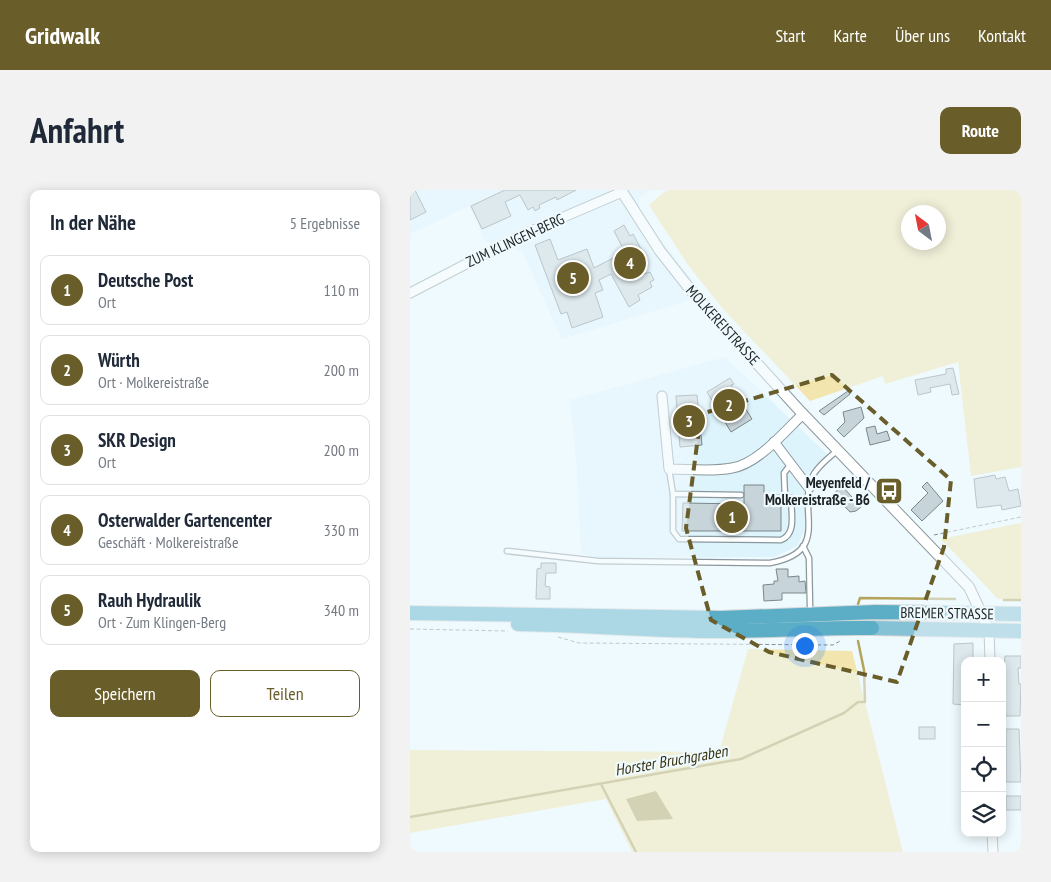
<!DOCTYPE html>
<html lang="de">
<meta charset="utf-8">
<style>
:root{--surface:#fff;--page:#f2f2f3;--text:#1f2937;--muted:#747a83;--line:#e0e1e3;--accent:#695d2a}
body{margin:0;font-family:"PT Sans Narrow",sans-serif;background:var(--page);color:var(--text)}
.controls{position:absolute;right:15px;bottom:15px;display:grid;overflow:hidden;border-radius:10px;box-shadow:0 2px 12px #0003}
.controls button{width:45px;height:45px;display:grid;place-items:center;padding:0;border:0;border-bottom:1px solid var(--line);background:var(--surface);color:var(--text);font:25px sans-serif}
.compass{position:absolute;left:491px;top:15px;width:45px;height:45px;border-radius:50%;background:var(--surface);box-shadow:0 2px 12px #0003;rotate:328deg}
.you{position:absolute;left:394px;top:455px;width:18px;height:18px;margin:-12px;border:4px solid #fff;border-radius:50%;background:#1a73e8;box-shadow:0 0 0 8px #1a73e833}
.badge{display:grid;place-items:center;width:32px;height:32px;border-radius:50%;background:var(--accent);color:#fff;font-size:16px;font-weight:700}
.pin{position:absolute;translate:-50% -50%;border:2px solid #fff;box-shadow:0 1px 5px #0006}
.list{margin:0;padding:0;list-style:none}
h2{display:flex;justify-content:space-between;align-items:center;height:65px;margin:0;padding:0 20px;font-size:21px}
h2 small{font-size:16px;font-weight:400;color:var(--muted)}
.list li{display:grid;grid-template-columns:32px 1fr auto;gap:15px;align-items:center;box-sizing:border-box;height:70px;margin:0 10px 10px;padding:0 10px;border:1px solid var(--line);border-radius:10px}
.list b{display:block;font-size:19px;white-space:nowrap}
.list p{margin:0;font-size:16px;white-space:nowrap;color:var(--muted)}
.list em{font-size:16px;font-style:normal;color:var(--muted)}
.actions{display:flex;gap:10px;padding:15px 20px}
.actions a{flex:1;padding:11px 0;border:1px solid var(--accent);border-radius:10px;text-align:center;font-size:18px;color:var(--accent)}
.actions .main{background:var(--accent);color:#fff}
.icon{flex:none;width:28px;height:28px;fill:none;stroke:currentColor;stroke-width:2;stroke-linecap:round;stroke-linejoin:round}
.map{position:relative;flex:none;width:611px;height:662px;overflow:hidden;border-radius:10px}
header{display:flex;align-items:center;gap:30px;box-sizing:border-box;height:70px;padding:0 25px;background:var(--accent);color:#fff}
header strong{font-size:24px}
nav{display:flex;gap:28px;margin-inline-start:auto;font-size:18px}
.intro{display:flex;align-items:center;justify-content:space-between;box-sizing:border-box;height:120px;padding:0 30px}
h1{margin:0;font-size:35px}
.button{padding:12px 22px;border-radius:10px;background:var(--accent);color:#fff;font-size:18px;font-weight:700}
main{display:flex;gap:30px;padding:0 30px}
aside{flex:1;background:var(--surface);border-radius:10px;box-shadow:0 2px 12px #0003}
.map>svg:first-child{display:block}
.built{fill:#def4fd}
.green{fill:#f2e5ae;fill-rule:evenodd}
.water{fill:#b4a35b}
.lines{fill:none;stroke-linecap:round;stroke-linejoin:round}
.stream{stroke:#b4a35b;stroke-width:2.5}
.building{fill:#c7d4d9;stroke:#7a878b}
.service-casing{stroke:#8a979c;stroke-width:7}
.minor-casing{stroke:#8a979c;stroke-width:11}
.tertiary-casing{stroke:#8a979c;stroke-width:12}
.primary-casing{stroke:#d6d7d8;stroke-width:16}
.trunk-casing{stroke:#d6d7d8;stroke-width:16}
.path{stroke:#878f92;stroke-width:1;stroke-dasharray:4 2.5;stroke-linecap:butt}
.service{stroke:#fff;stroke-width:4.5}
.minor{stroke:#fff;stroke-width:9}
.tertiary{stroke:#fff;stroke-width:10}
.primary{stroke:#85c2d5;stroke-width:14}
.trunk{stroke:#5caec7;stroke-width:14}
.marked{fill:none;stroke:#695d2a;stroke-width:4;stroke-dasharray:10 6;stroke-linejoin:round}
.labels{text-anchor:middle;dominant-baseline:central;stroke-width:4.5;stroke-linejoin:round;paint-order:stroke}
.street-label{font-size:15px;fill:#1d2224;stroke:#effafe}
.poi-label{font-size:15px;font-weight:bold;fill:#1d2224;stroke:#effafe;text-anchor:end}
.water-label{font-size:16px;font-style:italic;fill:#3b3413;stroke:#effafe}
</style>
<header>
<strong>Gridwalk</strong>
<nav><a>Start</a><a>Karte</a><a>Über uns</a><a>Kontakt</a></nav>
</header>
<div class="intro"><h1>Anfahrt</h1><a class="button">Route</a></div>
<main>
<aside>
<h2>In der Nähe<small>5 Ergebnisse</small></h2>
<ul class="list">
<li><span class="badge">1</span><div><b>Deutsche Post</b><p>Ort</p></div><em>110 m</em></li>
<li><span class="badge">2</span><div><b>Würth</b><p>Ort · Molkereistraße</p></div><em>200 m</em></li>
<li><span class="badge">3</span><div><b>SKR Design</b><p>Ort</p></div><em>200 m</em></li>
<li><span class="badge">4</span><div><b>Osterwalder Gartencenter</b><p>Geschäft · Molkereistraße</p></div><em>330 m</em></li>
<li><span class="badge">5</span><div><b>Rauh Hydraulik</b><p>Ort · Zum Klingen-Berg</p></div><em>340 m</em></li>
</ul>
<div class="actions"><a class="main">Speichern</a><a>Teilen</a></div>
</aside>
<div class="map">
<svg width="611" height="662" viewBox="0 0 611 662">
<rect width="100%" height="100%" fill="#effafe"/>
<g class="built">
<path d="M 0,0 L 241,0 L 229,8 L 230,22 L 294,106 L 152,149 L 112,61 L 75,51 L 59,16 L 0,44 Z"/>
<path d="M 315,167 L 417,264 L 396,286 L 395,339 L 387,356 L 365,367 L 187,368 L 171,363 L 167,280 L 160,210 Z"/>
</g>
<g class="green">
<path d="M 260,0 L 611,0 L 611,277 L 561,286 L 548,172 L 475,194 L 473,186 L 400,211 L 312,118 L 278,75 L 239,15 L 254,2 ZM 498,22 L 528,22 L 528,52 L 498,52 Z"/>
<path d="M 611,333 L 611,409 L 588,409 L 531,349 Z"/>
<path d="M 338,459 L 442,461 L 493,662 L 222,662 L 196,609 L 0,643 L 0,560 L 309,562 Z"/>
</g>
<path class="water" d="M 246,601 L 263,629 L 227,631 L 216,609 Z"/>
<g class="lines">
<g class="stream">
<path d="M 594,410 L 611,410"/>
<path d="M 448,414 L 450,408 L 545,409"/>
<path d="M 191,594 L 226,662"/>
<path d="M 0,627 L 331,569 L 434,523 L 448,512 L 455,512 L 454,480 L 448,451"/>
</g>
</g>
<g class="building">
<path d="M 0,0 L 5,0 L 16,22 L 0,30 Z"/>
<path d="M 95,0 L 166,0 L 147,10 L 146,7 L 129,15 L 130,18 L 125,21 L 123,17 L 118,20 L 110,5 L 95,12 L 101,26 L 72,39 L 61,16 Z"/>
<path d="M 214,35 L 220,46 L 223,44 L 231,59 L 217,66 L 204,41 Z"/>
<path d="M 140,49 L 148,70 L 177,59 L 184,78 L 209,65 L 221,88 L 240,82 L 244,90 L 240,92 L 242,97 L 228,105 L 230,110 L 219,117 L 201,84 L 189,90 L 193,100 L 185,103 L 193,127 L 162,138 L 157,122 L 151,124 L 125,55 Z"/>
<path d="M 543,178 L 549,204 L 542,205 L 540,194 L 520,198 L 521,202 L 508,205 L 505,190 L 536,184 L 536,179 Z"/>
<path d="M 320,188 L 324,194 L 321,195 L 342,229 L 321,242 L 297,202 Z"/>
<path d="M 438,201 L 440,204 L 414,225 L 409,221 Z"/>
<path d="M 287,205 L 292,255 L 270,257 L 266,206 Z"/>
<path d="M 451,217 L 454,228 L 434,247 L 427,240 L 435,232 L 433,222 Z"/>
<path d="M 465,236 L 467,244 L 477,241 L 480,250 L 460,255 L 456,238 Z"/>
<path d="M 585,285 L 586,289 L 595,287 L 599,301 L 608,299 L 611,316 L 592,320 L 591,315 L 567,318 L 564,289 Z"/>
<path d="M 517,292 L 533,311 L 512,331 L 501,320 L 518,303 L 512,297 Z"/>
<path d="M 334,295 L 354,295 L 354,314 L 371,314 L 371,341 L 272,341 L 273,313 L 334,314 Z"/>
<path d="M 432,296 L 451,317 L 446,321 L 440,322 L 423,304 Z"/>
<path d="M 131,373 L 146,373 L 146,383 L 136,383 L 135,396 L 140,397 L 140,409 L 126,409 L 127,379 L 131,378 Z"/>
<path d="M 366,379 L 378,379 L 378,387 L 389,386 L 389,392 L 395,391 L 396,403 L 372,403 L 372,410 L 354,411 L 353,395 L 364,394 L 364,391 L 368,391 Z"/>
<path d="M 563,453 L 563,471 L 555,471 L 555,515 L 543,514 L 544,454 Z"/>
<path d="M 595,466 L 611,466 L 611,478 L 608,478 L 609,494 L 611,494 L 610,526 L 596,526 L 593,489 Z"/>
<rect x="509" y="537" width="16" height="12"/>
<path d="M 596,539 L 609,539 L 611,592 L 596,592 Z"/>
<rect x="596" y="606" width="15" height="14"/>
</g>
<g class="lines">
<g class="service-casing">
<g id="service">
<path d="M 259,279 L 263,304 L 263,341 L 269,349 L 371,350 C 387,344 381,322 381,308 L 359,308"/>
<path d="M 263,304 L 331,305"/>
<path d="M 375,308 L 374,283 L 381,274"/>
<path d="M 393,356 L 399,368 L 400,416"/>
<path d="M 97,361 L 188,371 L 360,373 C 420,362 389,325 401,290 C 404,280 418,268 427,261"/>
</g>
</g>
<g class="minor-casing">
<g id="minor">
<path d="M 0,103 L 114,44 L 212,2"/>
<path d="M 252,206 L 259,279 C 279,279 302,282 322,278 C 348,274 375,241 393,224"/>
<path d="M 364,252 L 399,298"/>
<path d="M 579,440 L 580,471"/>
<path d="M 582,643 L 583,662"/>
</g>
</g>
<g class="tertiary-casing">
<path id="tertiary" d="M 211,0 L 250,61 L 283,103 L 391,222 L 559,397 L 579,440"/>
</g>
<g class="primary-casing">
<g id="primary">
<path d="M 542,423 L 611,424"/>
<path d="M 462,438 L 611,441"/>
</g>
</g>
<g class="trunk-casing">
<g id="trunk">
<path d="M 0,423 L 311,428 L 466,422 L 542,423"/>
<path d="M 108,434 C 175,435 242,441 310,441 C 360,441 411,437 462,438"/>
</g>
</g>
<g class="path">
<path d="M 524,345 L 611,327"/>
<path d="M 0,439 L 98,441"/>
<path d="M 148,447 L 169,453 L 423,455 L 432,450"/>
</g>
<use href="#service" class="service"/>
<use href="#minor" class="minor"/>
<use href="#tertiary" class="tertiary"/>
<use href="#primary" class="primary"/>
<use href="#trunk" class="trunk"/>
</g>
<path d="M0 0H611V662H0ZM 422,185 L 541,290 L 534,357 L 487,492 L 359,462 L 301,430 L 276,338 L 291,224 Z" fill="#effafe" fill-opacity=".55" fill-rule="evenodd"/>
<path class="marked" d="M 422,185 L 541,290 L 534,357 L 487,492 L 359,462 L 301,430 L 276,338 L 291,224 Z"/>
<defs>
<g id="bus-square" transform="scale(1.4375)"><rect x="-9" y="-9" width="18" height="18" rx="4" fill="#695d2a" stroke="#effafe"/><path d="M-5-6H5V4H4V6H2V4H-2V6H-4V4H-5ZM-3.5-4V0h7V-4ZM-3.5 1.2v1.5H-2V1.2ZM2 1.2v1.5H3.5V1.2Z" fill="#fff"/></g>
</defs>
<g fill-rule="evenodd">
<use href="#bus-square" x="479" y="301"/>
</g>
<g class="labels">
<g class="street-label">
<text transform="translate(105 50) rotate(-25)">ZUM KLINGEN-BERG</text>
<text transform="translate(313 135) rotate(48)">MOLKEREISTRASSE</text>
<text transform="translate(537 423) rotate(1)">BREMER STRASSE</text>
</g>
<g class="poi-label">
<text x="460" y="292">Meyenfeld /<tspan x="460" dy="17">Molkereistraße - B6</tspan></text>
</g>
<g class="water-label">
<text transform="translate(261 570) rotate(-10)">Horster Bruchgraben</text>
</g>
</g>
</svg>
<div class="controls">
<button>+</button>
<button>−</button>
<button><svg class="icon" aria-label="locate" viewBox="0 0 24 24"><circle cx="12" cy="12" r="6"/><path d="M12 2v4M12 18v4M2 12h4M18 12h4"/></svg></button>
<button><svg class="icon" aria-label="layers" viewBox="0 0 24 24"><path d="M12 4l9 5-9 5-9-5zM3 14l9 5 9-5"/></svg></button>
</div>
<svg class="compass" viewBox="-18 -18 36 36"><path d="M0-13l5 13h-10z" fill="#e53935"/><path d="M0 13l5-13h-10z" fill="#747a83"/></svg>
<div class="you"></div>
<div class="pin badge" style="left:322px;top:327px">1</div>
<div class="pin badge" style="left:319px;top:215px">2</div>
<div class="pin badge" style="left:279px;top:231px">3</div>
<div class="pin badge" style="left:220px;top:73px">4</div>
<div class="pin badge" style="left:163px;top:88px">5</div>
</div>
</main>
